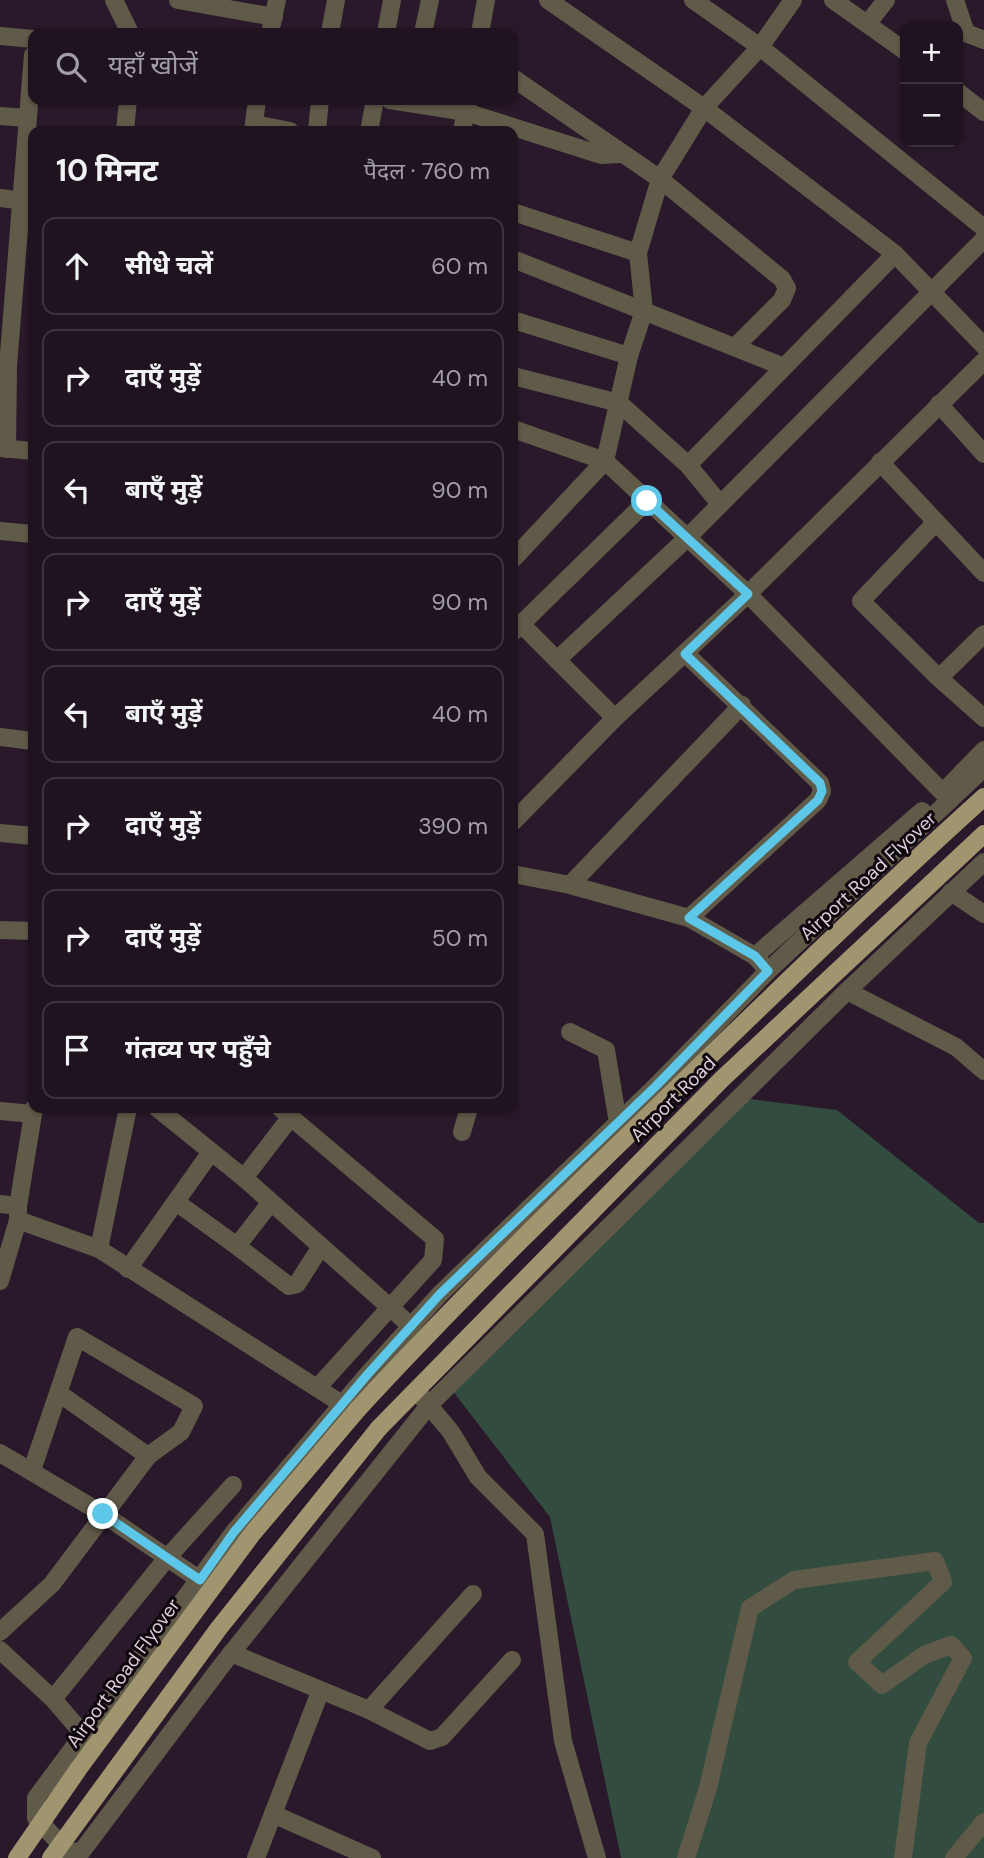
<!DOCTYPE html>
<html lang="hi">
<meta charset="utf-8">
<style>
:root{--surface:#1f1320;--page:#271c29;--text:#f1f3f6;--muted:#a19ea5;--line:#3c323e}
body{margin:0;font-family:"DM Sans","Noto Sans Devanagari",sans-serif;background:var(--page);color:var(--text)}
.controls{position:absolute;right:21px;top:21px;display:grid;overflow:hidden;border-radius:14px;box-shadow:0 2px 5px #0004}
.controls button{width:63px;height:63px;display:grid;place-items:center;padding:0;border:0;border-bottom:2px solid var(--line);background:var(--surface);color:var(--text);font:35px sans-serif}
.stop{position:absolute;width:21px;height:21px;margin:-16px;border:5px solid #5cc7e8;border-radius:50%;background:#fff}
.stop.end{background:#5cc7e8;border-color:#fff;box-shadow:0 2px 7px #0008}
.list{margin:0;padding:0;list-style:none}
h2{display:flex;justify-content:space-between;align-items:center;height:91px;margin:0;padding:0 28px;font-size:30px}
h2 small{font-size:23px;font-weight:400;color:var(--muted)}
.list li{display:grid;grid-template-columns:46px 1fr auto;gap:21px;align-items:center;box-sizing:border-box;height:98px;margin:0 14px 14px;padding:0 14px;border:2px solid var(--line);border-radius:14px}
.list b{display:block;font-size:26px;white-space:nowrap}
.list em{font-size:23px;font-style:normal;color:var(--muted)}
.icon{flex:none;width:38px;height:38px;fill:none;stroke:currentColor;stroke-width:2;stroke-linecap:round;stroke-linejoin:round}
.map{position:relative;flex:none;width:984px;height:1858px;overflow:hidden}
.search{position:absolute;background:var(--surface);box-shadow:0 2px 5px #0004;left:28px;top:28px;width:490px;height:77px;display:flex;align-items:center;gap:18px;box-sizing:border-box;padding:0 24px;border-radius:14px;color:var(--muted);font-size:26px}
.panel{position:absolute;background:var(--surface);box-shadow:0 2px 5px #0004;left:28px;top:126px;width:490px;height:987px;border-radius:14px}
.map>svg:first-child{display:block}
.green{fill:#324c3f}
.lines{fill:none;stroke-linecap:round;stroke-linejoin:round}
.minor{stroke:#605b49;stroke-width:18}
.major{stroke:#a19570;stroke-width:18}
.major-bridge{stroke:#a19570;stroke-width:18}
.route{stroke:#5cc7e8;stroke-width:9}
.labels{text-anchor:middle;dominant-baseline:central;stroke-width:6;stroke-linejoin:round;paint-order:stroke}
.street-label{font-size:19px;fill:#d9ced9;stroke:#0e070e}
</style>
<div class="map">
<svg width="984" height="1858" viewBox="0 0 984 1858">
<rect width="100%" height="100%" fill="#29192a"/>
<path class="green" d="M 750,1099 L 837,1110 L 979,1223 L 984,1223 L 984,1858 L 621,1858 L 550,1517 L 448,1385 Z"/>
<g class="lines">
<g class="minor">
<path d="M 114,0 L 130,33"/>
<path d="M 178,0 L 274,17"/>
<path d="M 548,0 L 704,108 L 895,254 L 984,346"/>
<path d="M 693,0 L 760,47 L 984,228"/>
<path d="M 833,0 L 905,51"/>
<path d="M 955,0 L 966,33 L 984,40"/>
<path d="M 868,23 L 886,0"/>
<path d="M 270,33 L 277,0"/>
<path d="M 330,33 L 336,0"/>
<path d="M 386,33 L 392,0"/>
<path d="M 423,33 L 430,0"/>
<path d="M 480,33 L 486,0"/>
<path d="M 0,36 L 33,39"/>
<path d="M 513,78 L 660,179 L 782,279 L 787,288 L 782,300 L 736,346"/>
<path d="M 958,92 L 984,112"/>
<path d="M 390,100 L 466,112 L 601,155 L 620,154"/>
<path d="M 0,116 L 27,118"/>
<path d="M 254,124 L 290,131"/>
<path d="M 125,131 L 128,100"/>
<path d="M 253,131 L 257,100"/>
<path d="M 317,131 L 320,100"/>
<path d="M 369,131 L 375,100"/>
<path d="M 462,131 L 468,100"/>
<path d="M 0,198 L 24,201"/>
<path d="M 513,212 L 638,253"/>
<path d="M 513,259 L 784,367"/>
<path d="M 513,320 L 629,356"/>
<path d="M 513,376 L 619,403 L 688,465 L 720,504"/>
<path d="M 939,404 L 984,454"/>
<path d="M 513,429 L 605,461 L 748,594 L 950,800"/>
<path d="M 0,448 L 33,451"/>
<path d="M 7,449 L 8,366 L 33,55"/>
<path d="M 880,462 L 984,573"/>
<path d="M 688,465 L 895,254"/>
<path d="M 936,522 L 861,601 L 939,678 L 984,718"/>
<path d="M 0,531 L 33,534"/>
<path d="M 513,559 L 605,461 L 629,356 L 644,311 L 638,253 L 660,179 L 704,108 L 760,47 L 793,0"/>
<path d="M 521,624 L 615,718"/>
<path d="M 513,632 L 647,501"/>
<path d="M 686,654 L 820,783 L 822,791 L 818,800 L 689,918"/>
<path d="M 557,660 L 686,539 L 984,239"/>
<path d="M 939,678 L 984,634"/>
<path d="M 0,737 L 33,741"/>
<path d="M 984,768 L 768,971 L 656,1086 L 440,1294 L 367,1375 L 234,1532 L 36,1798 L 36,1818 L 68,1852 L 82,1851 L 222,1665 L 430,1404 L 847,991 L 984,862"/>
<path d="M 950,785 L 984,750"/>
<path d="M 513,822 L 615,718 L 748,594 L 984,361"/>
<path d="M 0,833 L 33,836"/>
<path d="M 513,874 L 570,885 L 689,918 L 755,956 L 763,965"/>
<path d="M 570,885 L 742,705"/>
<path d="M 951,892 L 984,914"/>
<path d="M 0,930 L 33,931"/>
<path d="M 755,956 L 922,811"/>
<path d="M 847,991 L 956,1047 L 984,1071"/>
<path d="M 570,1032 L 606,1050 L 618,1123"/>
<path d="M 157,1108 L 244,1178 L 411,1326"/>
<path d="M 280,1108 L 435,1239 L 433,1260 L 318,1387"/>
<path d="M 0,1111 L 33,1114"/>
<path d="M 462,1132 L 469,1108"/>
<path d="M 244,1178 L 290,1118"/>
<path d="M 176,1202 L 237,1246"/>
<path d="M 271,1202 L 237,1246 L 289,1286 L 297,1284 L 320,1248"/>
<path d="M 0,1204 L 18,1206"/>
<path d="M 18,1220 L 99,1249 L 342,1404"/>
<path d="M 99,1249 L 128,1108"/>
<path d="M 128,1269 L 211,1152"/>
<path d="M 0,1281 L 18,1220 L 18,1206 L 34,1108"/>
<path d="M 60,1394 L 148,1456"/>
<path d="M 421,1396 L 451,1432 L 478,1477 L 535,1534 L 563,1741 L 597,1858"/>
<path d="M 0,1453 L 103,1514 L 200,1580"/>
<path d="M 0,1632 L 52,1584 L 148,1456 L 181,1432 L 194,1406 L 77,1337 L 32,1470"/>
<path d="M 0,1650 L 53,1699 L 84,1735"/>
<path d="M 231,1653 L 369,1710 L 430,1741 L 442,1737 L 512,1660"/>
<path d="M 53,1699 L 167,1558 L 233,1485"/>
<path d="M 369,1710 L 473,1594"/>
<path d="M 273,1814 L 372,1858"/>
<path d="M 256,1858 L 320,1692"/>
<path d="M 686,1858 L 708,1788 L 750,1608 L 794,1580 L 935,1561 L 943,1582 L 857,1662 L 882,1685 L 924,1655 L 951,1645 L 963,1658 L 918,1743 L 903,1858"/>
<path d="M 954,1858 L 984,1822"/>
</g>
<g class="major">
<path d="M 358,1409 C 461,1297 570,1191 680,1085 C 780,988 880,891 984,797"/>
<path d="M 379,1428 L 722,1079 L 984,834"/>
</g>
<g class="major-bridge">
<path d="M 17,1858 L 79,1768 L 252,1534 L 358,1409"/>
<path d="M 51,1858 L 219,1628 L 379,1428"/>
</g>
</g>
<g class="lines">
<path class="route" d="M 103,1514 L 200,1580 L 234,1532 L 367,1375 L 440,1294 L 656,1086 L 768,971 L 755,956 L 689,918 L 818,800 L 822,791 L 820,783 L 685,654 L 748,594 L 647,501"/>
</g>
<g class="labels">
<g class="street-label">
<text transform="translate(868 876) rotate(-43)">Airport Road Flyover</text>
<text transform="translate(673 1099) rotate(-45)">Airport Road</text>
<text transform="translate(123 1673) rotate(-54)">Airport Road Flyover</text>
</g>
</g>
</svg>
<div class="controls">
<button>+</button>
<button>−</button>
</div>
<div class="stop" style="left:647px;top:501px"></div>
<div class="stop end" style="left:103px;top:1514px"></div>
<div class="search"><svg class="icon" aria-label="search" viewBox="0 0 24 24"><circle cx="10" cy="10" r="6"/><path d="M15 15l6 6"/></svg>यहाँ खोजें</div>
<section class="panel">
<h2>10 मिनट<small>पैदल · 760 m</small></h2>
<ul class="list">
<li><svg class="icon" aria-label="ahead" viewBox="0 0 24 24"><path d="M12 20V5M6 11l6-6 6 6"/></svg><div><b>सीधे चलें</b></div><em>60 m</em></li>
<li><svg class="icon" aria-label="right" viewBox="0 0 24 24"><path d="M7 20v-9h11M14 6l5 5-5 5"/></svg><div><b>दाएँ मुड़ें</b></div><em>40 m</em></li>
<li><svg class="icon" aria-label="left" viewBox="0 0 24 24"><path d="M17 20v-9H6M10 6l-5 5 5 5"/></svg><div><b>बाएँ मुड़ें</b></div><em>90 m</em></li>
<li><svg class="icon" aria-label="right" viewBox="0 0 24 24"><path d="M7 20v-9h11M14 6l5 5-5 5"/></svg><div><b>दाएँ मुड़ें</b></div><em>90 m</em></li>
<li><svg class="icon" aria-label="left" viewBox="0 0 24 24"><path d="M17 20v-9H6M10 6l-5 5 5 5"/></svg><div><b>बाएँ मुड़ें</b></div><em>40 m</em></li>
<li><svg class="icon" aria-label="right" viewBox="0 0 24 24"><path d="M7 20v-9h11M14 6l5 5-5 5"/></svg><div><b>दाएँ मुड़ें</b></div><em>390 m</em></li>
<li><svg class="icon" aria-label="right" viewBox="0 0 24 24"><path d="M7 20v-9h11M14 6l5 5-5 5"/></svg><div><b>दाएँ मुड़ें</b></div><em>50 m</em></li>
<li><svg class="icon" aria-label="arrive" viewBox="0 0 24 24"><path d="M6 21V4h12l-3 4 3 4H6"/></svg><div><b>गंतव्य पर पहुँचे</b></div></li>
</ul>
</section>
</div>
